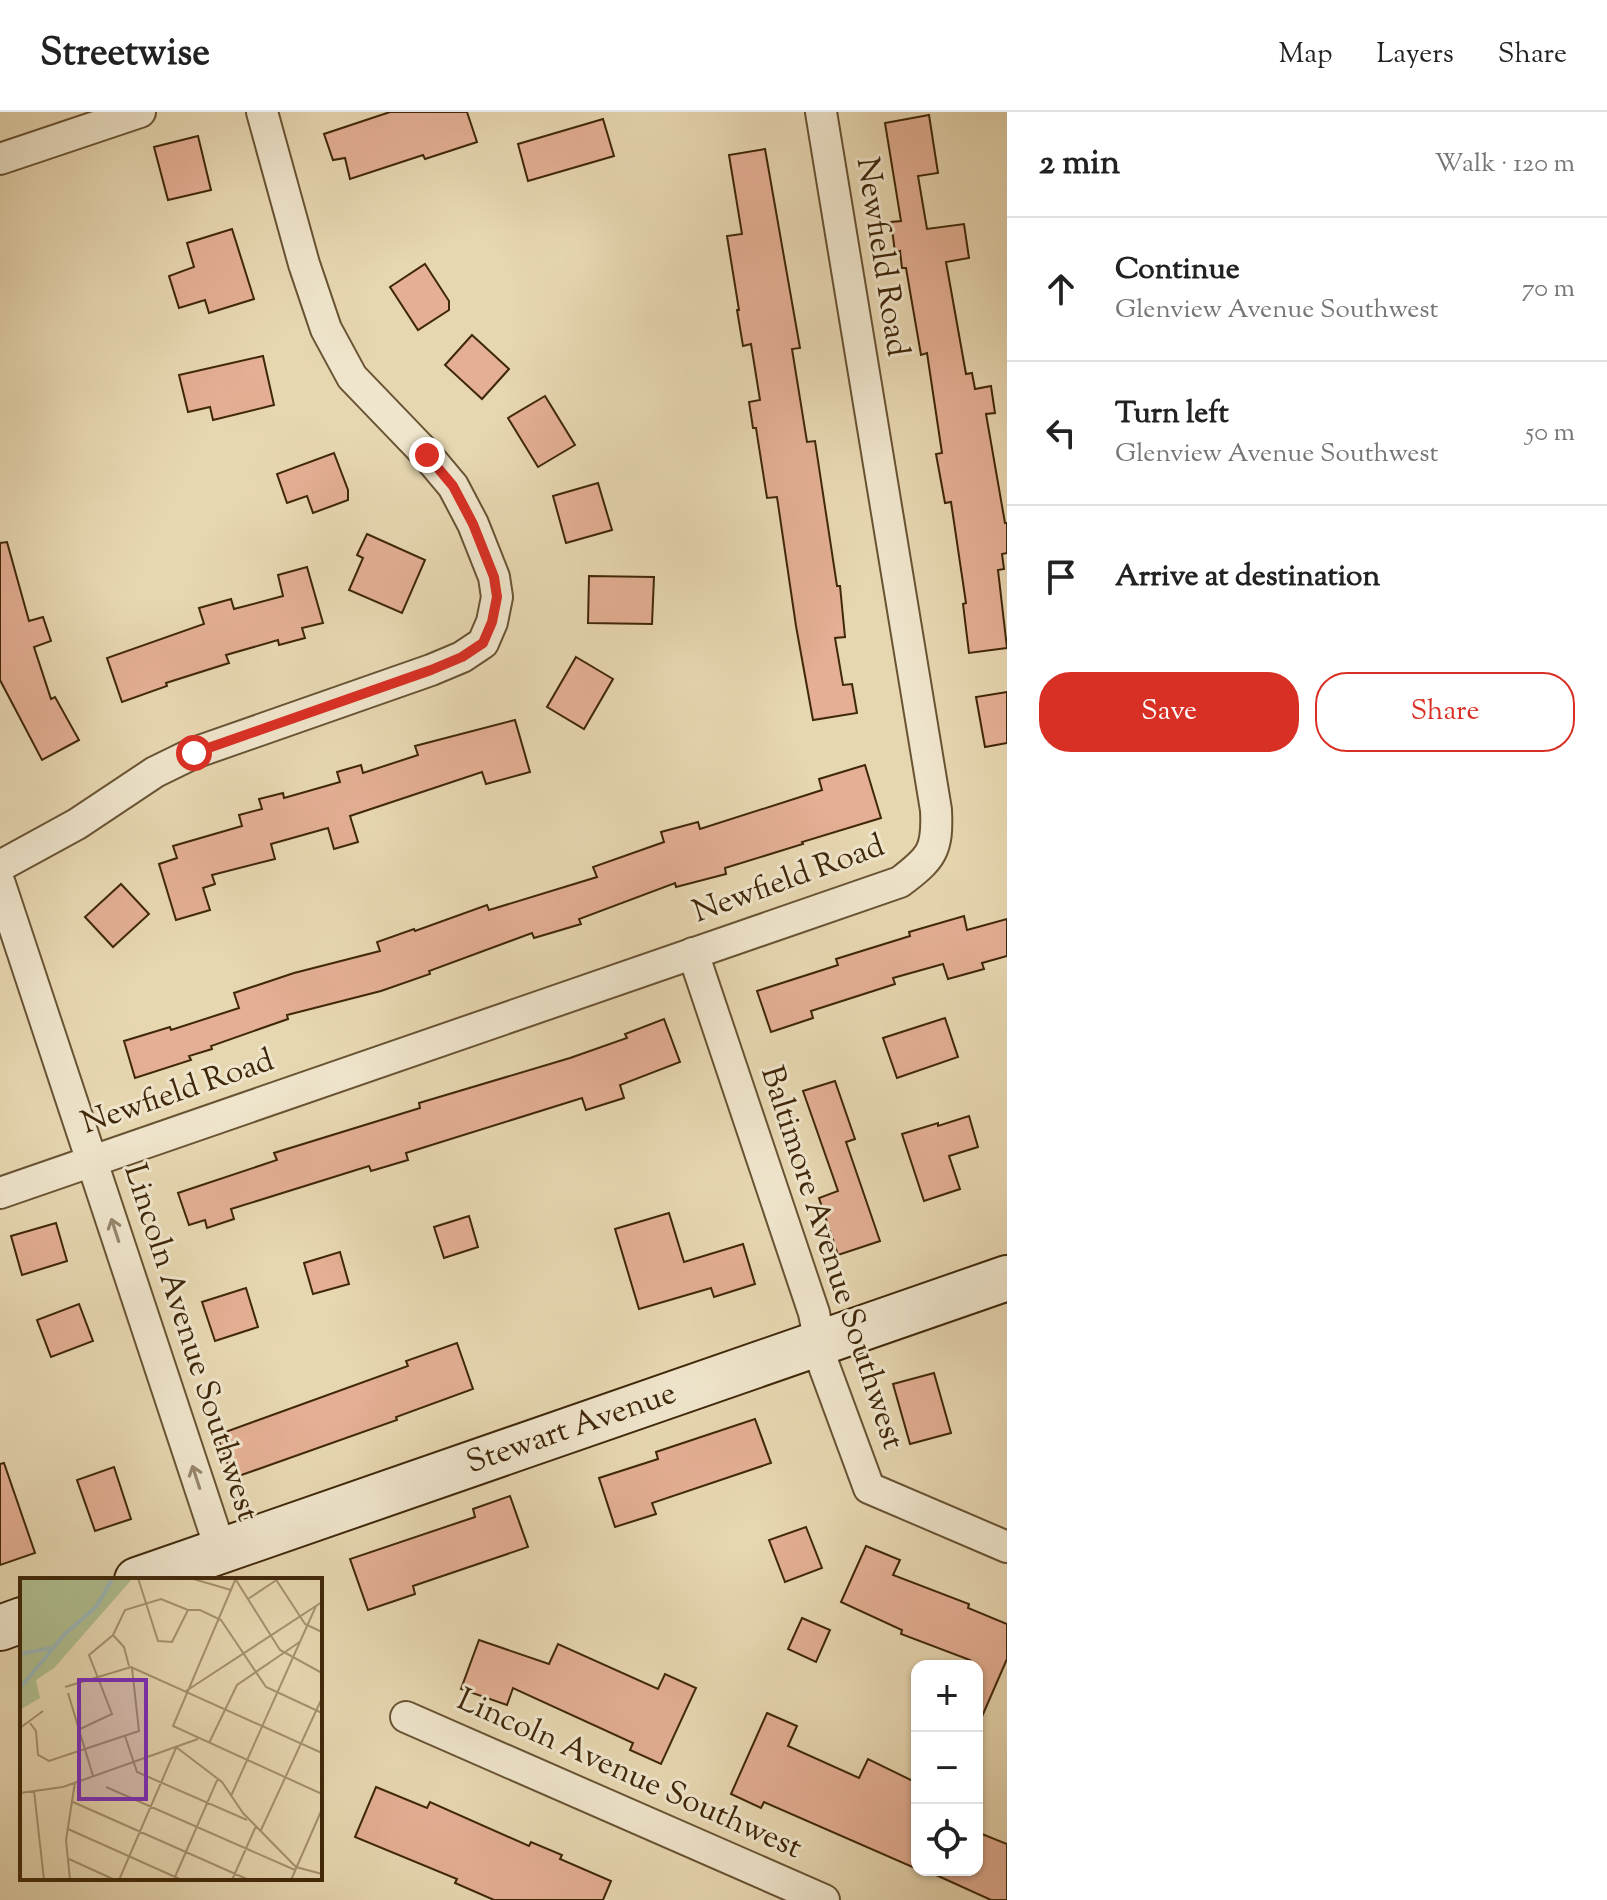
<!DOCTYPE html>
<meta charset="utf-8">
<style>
:root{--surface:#fff;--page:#f2f2f2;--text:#222;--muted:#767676;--line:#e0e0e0;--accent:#d93025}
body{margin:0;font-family:"Sorts Mill Goudy",serif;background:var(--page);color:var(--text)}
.controls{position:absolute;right:24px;bottom:24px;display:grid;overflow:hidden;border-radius:16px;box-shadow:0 2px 6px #0004}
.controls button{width:72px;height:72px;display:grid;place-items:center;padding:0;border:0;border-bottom:2px solid var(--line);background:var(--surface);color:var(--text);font:40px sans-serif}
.stop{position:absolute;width:24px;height:24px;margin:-18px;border:6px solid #d93025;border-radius:50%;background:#fff}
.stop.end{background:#d93025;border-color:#fff;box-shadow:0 2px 8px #0008}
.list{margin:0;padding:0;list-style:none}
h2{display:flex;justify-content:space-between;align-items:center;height:104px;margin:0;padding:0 32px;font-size:34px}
h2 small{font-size:26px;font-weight:400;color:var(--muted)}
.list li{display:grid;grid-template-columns:52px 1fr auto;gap:24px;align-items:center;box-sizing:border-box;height:144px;padding:0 32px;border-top:2px solid var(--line)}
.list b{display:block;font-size:30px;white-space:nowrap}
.list p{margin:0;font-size:26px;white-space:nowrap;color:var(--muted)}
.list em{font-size:26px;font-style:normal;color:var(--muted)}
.actions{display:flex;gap:16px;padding:24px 32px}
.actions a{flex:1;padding:18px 0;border:2px solid var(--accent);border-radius:32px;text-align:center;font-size:28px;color:var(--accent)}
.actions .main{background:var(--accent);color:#fff}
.icon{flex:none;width:44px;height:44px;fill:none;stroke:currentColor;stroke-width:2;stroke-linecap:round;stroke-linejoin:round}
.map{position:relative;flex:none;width:1007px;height:1788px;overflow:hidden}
header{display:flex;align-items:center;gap:48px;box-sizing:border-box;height:112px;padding:0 40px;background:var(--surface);border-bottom:2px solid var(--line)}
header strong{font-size:38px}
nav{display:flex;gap:44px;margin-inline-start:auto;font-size:28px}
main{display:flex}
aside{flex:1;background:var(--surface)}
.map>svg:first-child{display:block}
.building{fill:#e4af94;stroke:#3f2709;stroke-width:2}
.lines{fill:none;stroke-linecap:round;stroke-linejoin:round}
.street-casing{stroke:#695333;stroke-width:34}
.secondary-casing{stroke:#3f2709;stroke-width:48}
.street{stroke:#efe5cc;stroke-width:30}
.secondary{stroke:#efe5cc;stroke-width:44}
.oneway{stroke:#97866a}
.route{stroke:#d93025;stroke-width:10}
.labels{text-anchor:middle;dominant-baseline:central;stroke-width:6;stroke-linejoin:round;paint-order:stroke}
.street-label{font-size:32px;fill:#3f2709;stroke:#efe5cc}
.inset-river{fill:none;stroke:#9bb7b6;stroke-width:4}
.inset-road{fill:none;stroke:#a4916e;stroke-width:2}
.view{fill:#7b2cbf;fill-opacity:0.15;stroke:#7b2cbf;stroke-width:4}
.inset-edge{fill:none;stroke:#3f2709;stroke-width:4}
</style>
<header>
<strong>Streetwise</strong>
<nav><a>Map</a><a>Layers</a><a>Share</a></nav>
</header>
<main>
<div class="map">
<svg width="1007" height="1788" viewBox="0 0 1007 1788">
<rect width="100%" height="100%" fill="#e7d7b1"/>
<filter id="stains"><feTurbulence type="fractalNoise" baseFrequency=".0025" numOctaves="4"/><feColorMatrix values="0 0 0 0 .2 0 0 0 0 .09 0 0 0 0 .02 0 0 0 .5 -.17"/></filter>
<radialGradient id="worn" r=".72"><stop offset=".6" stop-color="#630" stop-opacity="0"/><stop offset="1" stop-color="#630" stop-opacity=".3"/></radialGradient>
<g class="building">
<path d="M 390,0 L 467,0 L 477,30 L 425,47 L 423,43 L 350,67 L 345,46 L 333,48 L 324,22 Z"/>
<path d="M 929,3 L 938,61 L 918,64 L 927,117 L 964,112 L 969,146 L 946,150 L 966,262 L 972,261 L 975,277 L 991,274 L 995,301 L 986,302 L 1005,411 L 1007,411 L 1007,441 L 1002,442 L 1004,457 L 998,458 L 1007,536 L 969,541 L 963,492 L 966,491 L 951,390 L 945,391 L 936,342 L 942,341 L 927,241 L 921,243 L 906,156 L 902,156 L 900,139 L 895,140 L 891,110 L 901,109 L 885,11 Z"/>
<path d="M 603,7 L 614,44 L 528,69 L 518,32 Z"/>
<path d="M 198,24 L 211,78 L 168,88 L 154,35 Z"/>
<path d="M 765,37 L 800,236 L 792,237 L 807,330 L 815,329 L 837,474 L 840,474 L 845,525 L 835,526 L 843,573 L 852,572 L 857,601 L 813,608 L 796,514 L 777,385 L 767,386 L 756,316 L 753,316 L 749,290 L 760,288 L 751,232 L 743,234 L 737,198 L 739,198 L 727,124 L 742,122 L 729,43 Z"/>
<path d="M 232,117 L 254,187 L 209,201 L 205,188 L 179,196 L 169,164 L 194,155 L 187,131 Z"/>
<path d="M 425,152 L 449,189 L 449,198 L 418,218 L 390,175 Z"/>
<path d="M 472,223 L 509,257 L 482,287 L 445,253 Z"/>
<path d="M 263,244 L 274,293 L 213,308 L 210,295 L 188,300 L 179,263 Z"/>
<path d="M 545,284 L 575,333 L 538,355 L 508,306 Z"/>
<path d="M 334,341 L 348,378 L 348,388 L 313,401 L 307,384 L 287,391 L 277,362 Z"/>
<path d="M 598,371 L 612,418 L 566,431 L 553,384 Z"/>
<path d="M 367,422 L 425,448 L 402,501 L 349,478 L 363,446 L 357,443 Z"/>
<path d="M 7,430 L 29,509 L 43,505 L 51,529 L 34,535 L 51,587 L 55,585 L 79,628 L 42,648 L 0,568 L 0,431 Z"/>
<path d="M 307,455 L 323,511 L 302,516 L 305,526 L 279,533 L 278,528 L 226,543 L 229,551 L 166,571 L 167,574 L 122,590 L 107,546 L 204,512 L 199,496 L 231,487 L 234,497 L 283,484 L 278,463 Z"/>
<path d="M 589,464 L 654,465 L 652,512 L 588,511 Z"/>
<path d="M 576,545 L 613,567 L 584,617 L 547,595 Z"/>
<path d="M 1007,580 L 1007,631 L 985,635 L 976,585 Z"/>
<path d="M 515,608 L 530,660 L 486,672 L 482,660 L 350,704 L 358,730 L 334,737 L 328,716 L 271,732 L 275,747 L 212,763 L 215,772 L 203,776 L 210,798 L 176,808 L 159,752 L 177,746 L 173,734 L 242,714 L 239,703 L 262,697 L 259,687 L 283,681 L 284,686 L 340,670 L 337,660 L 361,653 L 363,661 L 418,643 L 415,634 Z"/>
<path d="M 865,653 L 881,706 L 802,730 L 803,732 L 725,756 L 726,762 L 676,775 L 675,771 L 579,807 L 581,812 L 534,826 L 532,821 L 429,859 L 430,862 L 381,879 L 287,903 L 288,907 L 211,934 L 212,937 L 189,944 L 191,948 L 135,966 L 124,929 L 170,915 L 171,918 L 239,896 L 234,881 L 294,861 L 380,839 L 377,830 L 414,817 L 415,819 L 487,793 L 489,798 L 597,765 L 593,755 L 664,730 L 661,720 L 698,710 L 700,717 L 822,678 L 819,667 Z"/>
<path d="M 121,772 L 149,802 L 113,835 L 85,805 Z"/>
<path d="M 964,804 L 967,818 L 1007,807 L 1007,844 L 982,851 L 984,857 L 948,867 L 943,852 L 893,866 L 895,872 L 811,899 L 813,906 L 771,920 L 757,879 L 838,853 L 836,847 L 910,824 L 909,820 Z"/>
<path d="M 945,906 L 958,945 L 897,966 L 883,926 Z"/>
<path d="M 664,907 L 680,950 L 620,973 L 624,986 L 586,998 L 582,986 L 406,1041 L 408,1048 L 371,1059 L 369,1054 L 231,1097 L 234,1107 L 207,1116 L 205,1108 L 189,1113 L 178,1081 L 277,1048 L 274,1041 L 420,996 L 419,991 L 570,946 L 627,926 L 625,922 Z"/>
<path d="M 835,969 L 855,1027 L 846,1030 L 880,1129 L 838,1143 L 819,1086 L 838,1079 L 803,979 Z"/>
<path d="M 969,1004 L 978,1035 L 949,1044 L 960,1077 L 924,1089 L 902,1022 L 938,1011 L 938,1014 Z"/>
<path d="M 669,1101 L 684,1150 L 743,1132 L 755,1172 L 714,1185 L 711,1176 L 639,1197 L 615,1117 Z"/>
<path d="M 469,1104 L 478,1135 L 444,1146 L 434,1115 Z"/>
<path d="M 56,1111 L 67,1149 L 22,1163 L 11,1124 Z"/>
<path d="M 340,1140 L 349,1172 L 313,1182 L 304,1151 Z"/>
<path d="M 246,1176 L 258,1215 L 215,1229 L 202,1190 Z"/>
<path d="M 79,1192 L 93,1229 L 51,1245 L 37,1208 Z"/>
<path d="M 457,1231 L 473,1277 L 396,1305 L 397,1308 L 233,1366 L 217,1323 L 408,1254 L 406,1249 Z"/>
<path d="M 934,1261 L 951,1321 L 910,1332 L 893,1272 Z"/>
<path d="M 755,1307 L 771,1351 L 652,1391 L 656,1402 L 615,1415 L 599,1366 L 658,1347 L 656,1340 Z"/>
<path d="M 4,1351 L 35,1441 L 0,1453 L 0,1352 Z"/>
<path d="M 114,1355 L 131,1407 L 95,1419 L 77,1368 Z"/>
<path d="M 510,1384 L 528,1435 L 413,1474 L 415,1482 L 368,1498 L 350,1447 L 475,1405 L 473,1397 Z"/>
<path d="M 806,1415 L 822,1456 L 785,1470 L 769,1428 Z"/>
<path d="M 866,1434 L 900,1448 L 893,1463 L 969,1492 L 968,1496 L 1007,1512 L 1007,1547 L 977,1616 L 977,1554 L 967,1554 L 970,1548 L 901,1522 L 902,1518 L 841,1490 Z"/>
<path d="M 802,1506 L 830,1518 L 816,1550 L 788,1537 Z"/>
<path d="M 479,1528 L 549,1552 L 558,1532 L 658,1577 L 665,1562 L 696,1576 L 661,1652 L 630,1638 L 633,1631 L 513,1576 L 507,1593 L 461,1577 Z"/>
<path d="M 767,1601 L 797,1614 L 788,1634 L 859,1666 L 868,1647 L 917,1671 L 917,1757 L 764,1690 L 761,1696 L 731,1682 Z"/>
<path d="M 376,1675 L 427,1696 L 430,1690 L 529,1734 L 531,1730 L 562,1743 L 560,1747 L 611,1769 L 603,1788 L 494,1788 L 455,1771 L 457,1767 L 355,1725 Z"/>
<path d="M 977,1720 L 1007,1732 L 1007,1788 L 991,1788 L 925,1758 L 977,1758 Z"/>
</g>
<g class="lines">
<g class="street-casing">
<g id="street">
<path d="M 0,47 L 140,0"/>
<path d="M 0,754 L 77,712 L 155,660 L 194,641 L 431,558 L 462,545 L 483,531 L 492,510 L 497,485 L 494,465 L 473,412 L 453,374 L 427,343 L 352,265 L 326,217 L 304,152 L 262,0"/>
<path d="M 0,772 L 221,1439"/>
<path d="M 693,841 L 814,1201 L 824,1254 L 869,1376 L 1007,1435"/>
<path d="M 0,1081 L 900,770 C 932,746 938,738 936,698 L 821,0"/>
<path d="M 406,1605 L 824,1788"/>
</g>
</g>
<g class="secondary-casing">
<g id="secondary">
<path id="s1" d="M 137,1468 L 1007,1166"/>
<path d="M 0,1516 L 22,1508"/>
</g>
</g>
<use href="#street" class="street"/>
<use href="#secondary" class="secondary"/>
</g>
<defs><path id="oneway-shaft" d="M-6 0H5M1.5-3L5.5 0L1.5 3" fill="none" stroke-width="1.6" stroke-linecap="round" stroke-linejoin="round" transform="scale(2)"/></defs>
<g class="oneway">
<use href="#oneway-shaft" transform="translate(115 1118) rotate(-108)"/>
<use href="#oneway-shaft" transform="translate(196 1365) rotate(-108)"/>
</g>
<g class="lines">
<path class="route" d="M 194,641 L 431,558 L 462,545 L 483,531 L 492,510 L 497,485 L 494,465 L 473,412 L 453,374 L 427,343"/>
</g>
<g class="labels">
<g class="street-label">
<text transform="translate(881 145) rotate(81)">Newfield Road</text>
<text transform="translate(789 768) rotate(-20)">Newfield Road</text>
<text transform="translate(178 981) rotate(-19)">Newfield Road</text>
<text transform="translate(831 1146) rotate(72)">Baltimore Avenue Southwest</text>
<text transform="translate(190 1231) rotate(72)">Lincoln Avenue Southwest</text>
<text stroke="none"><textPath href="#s1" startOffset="460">Stewart Avenue</textPath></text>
<text transform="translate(629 1663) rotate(24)">Lincoln Avenue Southwest</text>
</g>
</g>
<g transform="translate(20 1466)">
<rect width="302" height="302" fill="#e7d7b1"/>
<path d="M 0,0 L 113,0 L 34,90 L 16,102 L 20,120 L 0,132 Z" fill="#b0bf90"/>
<path class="inset-river" d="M 0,76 L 31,70M 0,110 L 45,56 L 76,29 L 93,0"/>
<path class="inset-road" d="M 118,0 L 138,63 L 152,64 L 168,32 L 180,32 L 201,42 L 246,109 L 302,135M 170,0 L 211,12M 216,0 L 153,148 L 302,216M 255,0 L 285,46 L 302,54M 216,2 L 260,72 L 302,95M 228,21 L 258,1M 93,57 L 104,69 L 109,88M 45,109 L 111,89 L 302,175M 166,113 L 302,24M 48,115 L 73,198M 10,145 L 16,153 L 18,177 L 29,183 L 119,153 L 112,90M 0,150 L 23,133M 58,152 L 92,136 L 69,77 L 93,57 L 105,32 L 141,21 L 168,32M 105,158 L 117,194 L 227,242M 189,165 L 217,107 L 281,63M 156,169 L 202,204 L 223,235 L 276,289 L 302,296M 86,209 L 275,292M 14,213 L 24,302M 0,215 L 43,209 L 178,161M 211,218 L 296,28M 53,224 L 229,302M 48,251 L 162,302M 241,252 L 302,120M 49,281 L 95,302M 155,299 L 198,200M 50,302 L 46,262 L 55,204M 99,302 L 156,170M 212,302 L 236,248M 271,302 L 302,231"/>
<path class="view" d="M 59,102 L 126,102 L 126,221 L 59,221 Z"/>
<rect width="302" height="302" class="inset-edge"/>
</g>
<rect width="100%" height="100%" filter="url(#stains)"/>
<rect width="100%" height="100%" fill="url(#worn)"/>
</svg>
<div class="controls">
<button>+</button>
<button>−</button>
<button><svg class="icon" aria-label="locate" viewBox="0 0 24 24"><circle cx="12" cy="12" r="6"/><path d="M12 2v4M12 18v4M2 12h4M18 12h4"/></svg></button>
</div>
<div class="stop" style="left:194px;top:641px"></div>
<div class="stop end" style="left:427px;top:343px"></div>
</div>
<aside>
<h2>2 min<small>Walk · 120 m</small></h2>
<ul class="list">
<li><svg class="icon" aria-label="ahead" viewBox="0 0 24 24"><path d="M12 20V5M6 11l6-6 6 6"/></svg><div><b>Continue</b><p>Glenview Avenue Southwest</p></div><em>70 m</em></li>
<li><svg class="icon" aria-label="left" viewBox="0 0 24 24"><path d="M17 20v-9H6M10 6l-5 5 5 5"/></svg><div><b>Turn left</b><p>Glenview Avenue Southwest</p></div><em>50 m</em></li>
<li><svg class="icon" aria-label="arrive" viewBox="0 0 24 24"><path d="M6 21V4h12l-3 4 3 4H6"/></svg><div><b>Arrive at destination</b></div></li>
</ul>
<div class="actions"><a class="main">Save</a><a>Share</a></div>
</aside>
</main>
